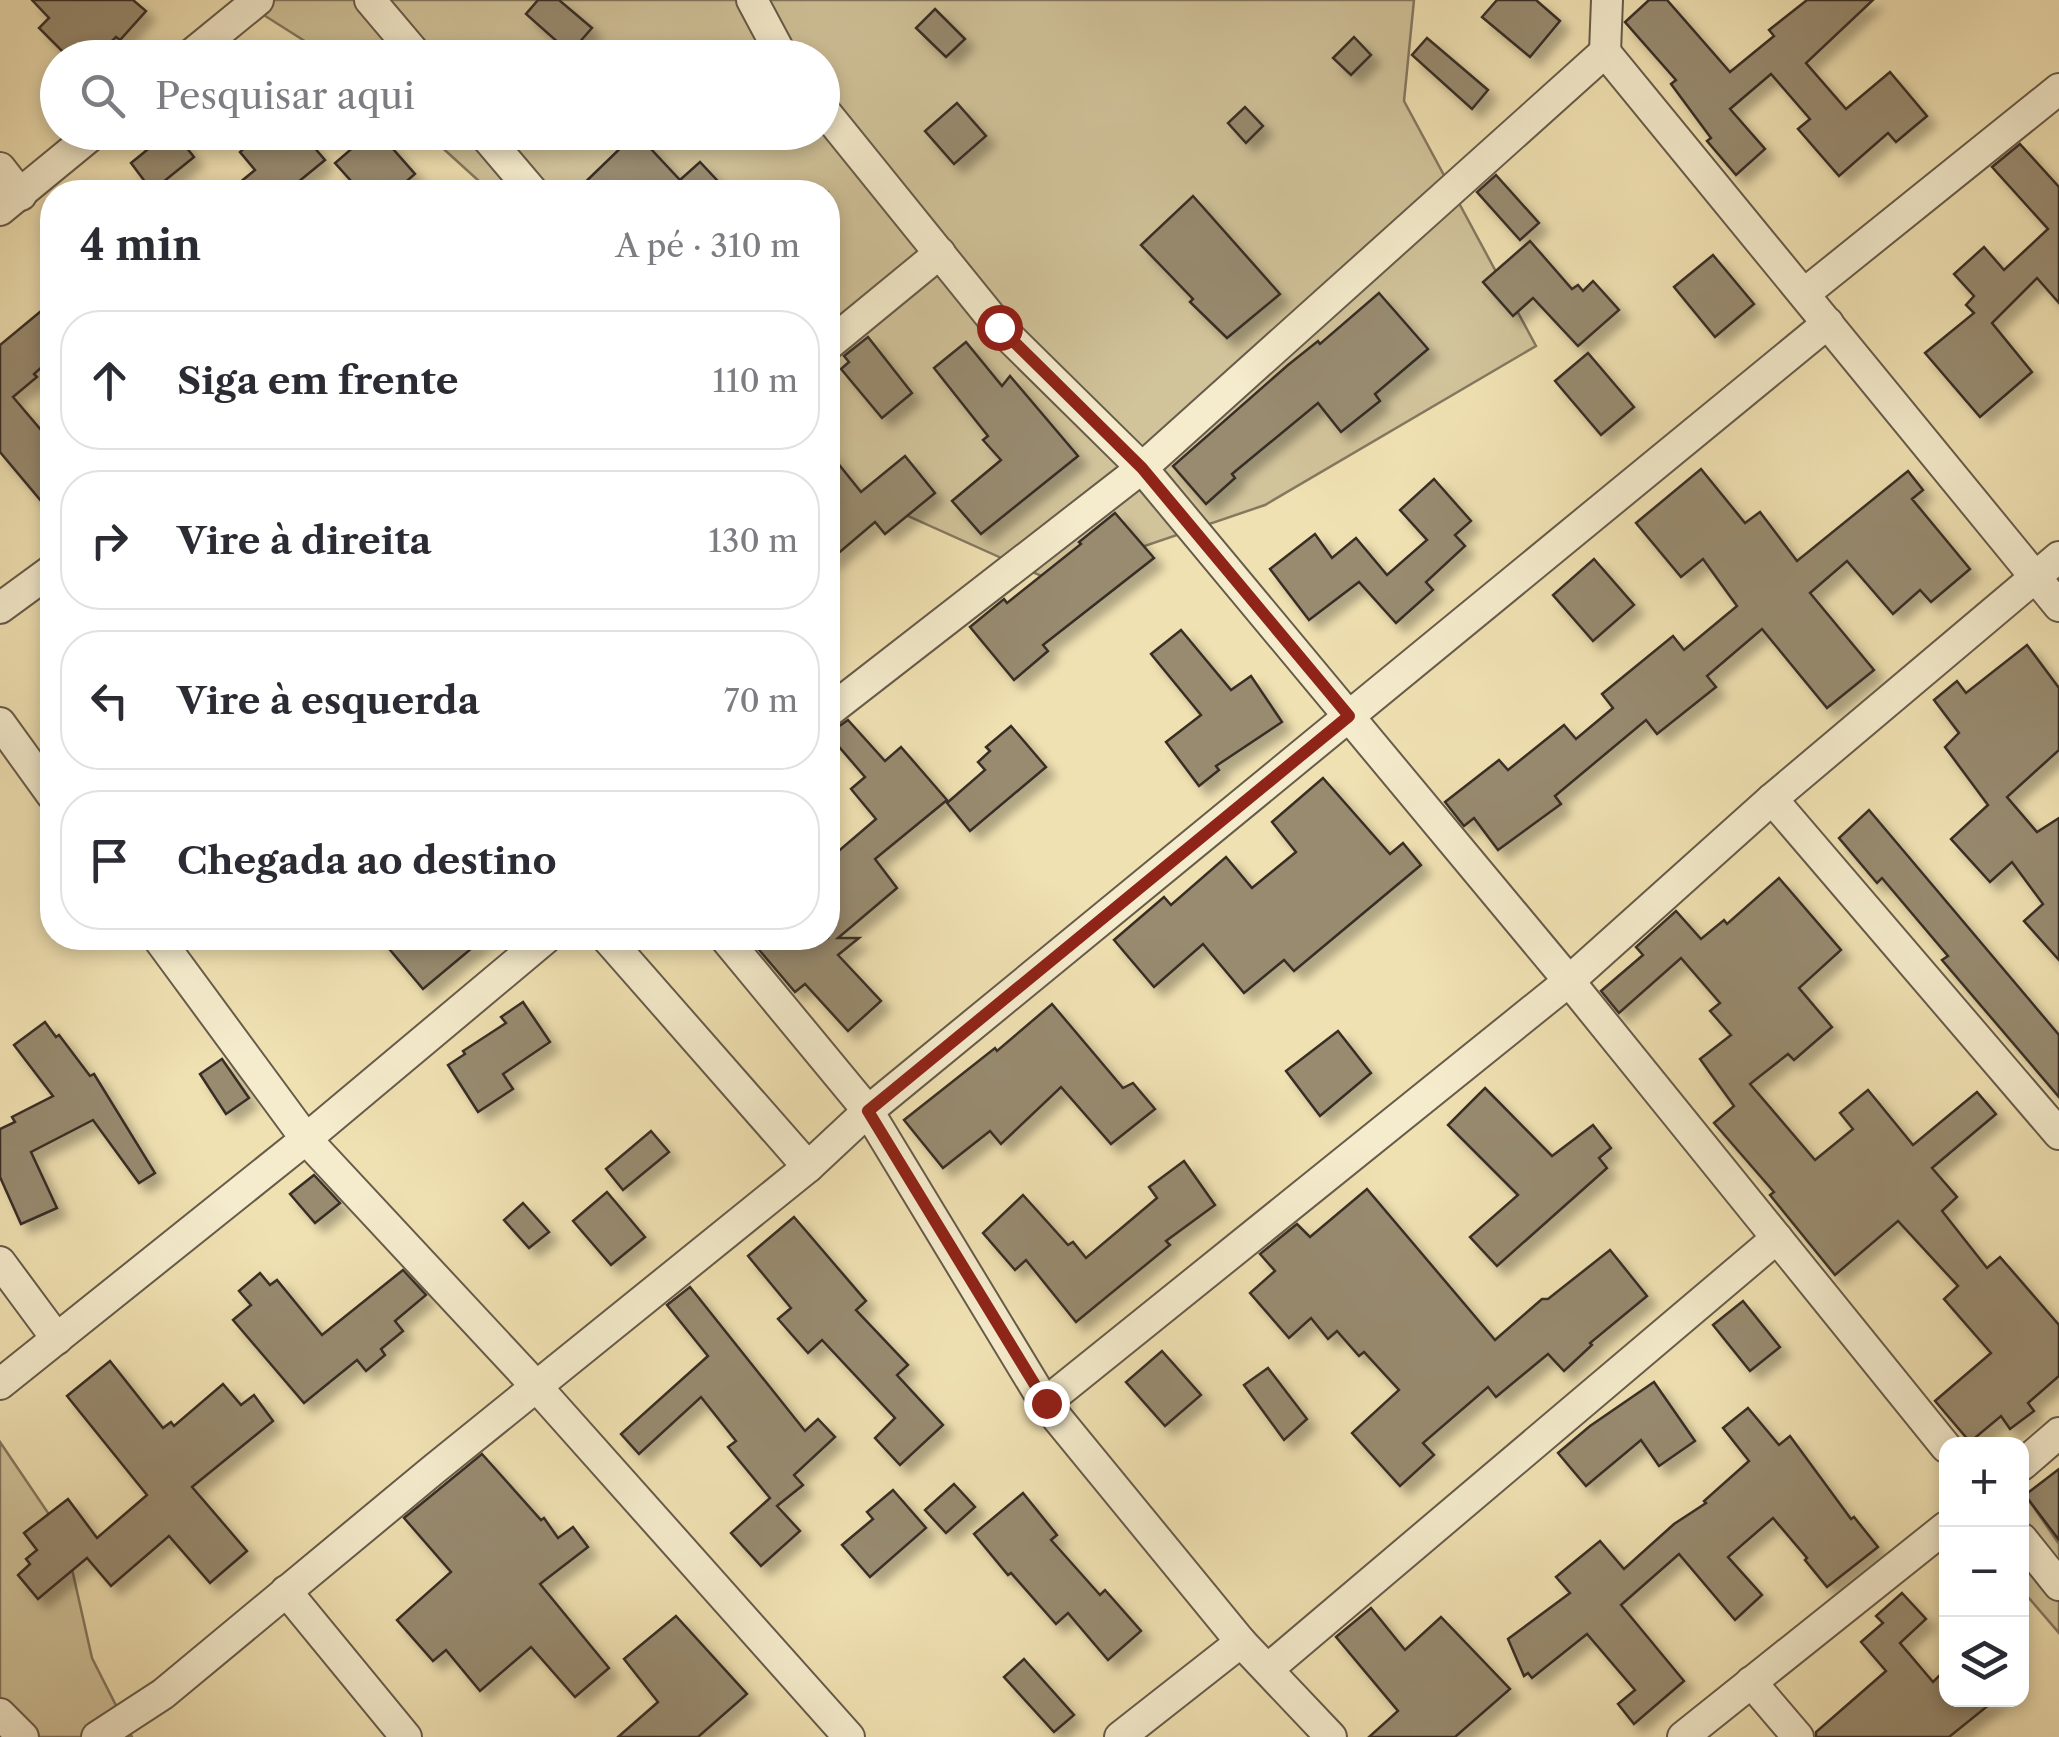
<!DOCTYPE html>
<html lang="pt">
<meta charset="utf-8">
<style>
:root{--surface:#fff;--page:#f7f7f7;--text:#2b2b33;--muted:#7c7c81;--line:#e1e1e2}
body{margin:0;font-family:"Libre Caslon Text",serif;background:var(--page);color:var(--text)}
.controls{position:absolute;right:30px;bottom:30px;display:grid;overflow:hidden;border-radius:20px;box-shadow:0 5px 15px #0003}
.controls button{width:90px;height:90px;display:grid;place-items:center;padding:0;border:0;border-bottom:2px solid var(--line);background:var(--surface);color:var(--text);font:50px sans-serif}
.stop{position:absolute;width:30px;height:30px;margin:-22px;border:8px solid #8f2418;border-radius:50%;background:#fff}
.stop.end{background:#8f2418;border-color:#fff;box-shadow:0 2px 10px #0008}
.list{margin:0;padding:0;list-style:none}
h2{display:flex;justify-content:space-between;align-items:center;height:130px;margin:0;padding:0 40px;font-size:42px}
h2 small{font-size:32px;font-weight:400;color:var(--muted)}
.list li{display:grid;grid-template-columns:65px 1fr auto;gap:30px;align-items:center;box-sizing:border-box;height:140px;margin:0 20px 20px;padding:0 20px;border:2px solid var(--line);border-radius:40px}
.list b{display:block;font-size:38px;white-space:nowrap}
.list em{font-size:32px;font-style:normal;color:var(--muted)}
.icon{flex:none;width:55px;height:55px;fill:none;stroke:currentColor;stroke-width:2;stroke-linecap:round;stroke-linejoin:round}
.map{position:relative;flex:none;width:2059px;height:1737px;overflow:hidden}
.search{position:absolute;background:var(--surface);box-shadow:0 5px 15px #0003;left:40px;top:40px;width:800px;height:110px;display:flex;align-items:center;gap:25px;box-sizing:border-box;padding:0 35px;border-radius:55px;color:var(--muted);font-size:38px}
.panel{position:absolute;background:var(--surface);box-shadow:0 5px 15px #0003;left:40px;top:180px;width:800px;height:770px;border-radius:40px}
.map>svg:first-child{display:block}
.green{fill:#d1c39a;stroke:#857860;stroke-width:2.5}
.building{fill:#988b6f;stroke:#392e27;stroke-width:2.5;filter:url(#shadow)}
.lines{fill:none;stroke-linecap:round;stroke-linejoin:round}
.minor-casing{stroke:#675b4a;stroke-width:34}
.minor{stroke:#f5eccd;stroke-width:30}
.route{stroke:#8f2418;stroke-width:12}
</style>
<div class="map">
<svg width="2059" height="1737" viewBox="0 0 2059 1737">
<defs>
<filter id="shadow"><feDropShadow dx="9" dy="9" stdDeviation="5" flood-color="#0004"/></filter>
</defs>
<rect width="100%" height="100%" fill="#f0e1b2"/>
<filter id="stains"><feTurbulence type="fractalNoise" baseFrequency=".002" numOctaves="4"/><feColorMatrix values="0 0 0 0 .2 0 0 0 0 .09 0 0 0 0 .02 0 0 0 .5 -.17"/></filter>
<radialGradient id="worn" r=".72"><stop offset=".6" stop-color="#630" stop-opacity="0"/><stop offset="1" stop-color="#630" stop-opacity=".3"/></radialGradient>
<g class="green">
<path d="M 240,0 L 1414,0 L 1404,101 L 1536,346 L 1265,505 L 1048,579 L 828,480 L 828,192 L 491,192 L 426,133 L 822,132 L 822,58 L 330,57 Z"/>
<path d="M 0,1442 L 65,1538 L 92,1658 L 132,1737 L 0,1737 Z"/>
<path d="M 2022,1490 L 2059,1544 L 2059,1633 L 2022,1590 Z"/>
</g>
<g class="building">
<path d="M 32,0 L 133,0 L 146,11 L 120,40 L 116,37 L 95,58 L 69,58 L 39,28 L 49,18 Z"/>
<path d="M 538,0 L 559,0 L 592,28 L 570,53 L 526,14 Z"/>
<path d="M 1497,0 L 1536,0 L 1560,21 L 1530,57 L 1482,17 Z"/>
<path d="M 1649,0 L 1667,0 L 1730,72 L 1774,36 L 1769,30 L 1807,0 L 1873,0 L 1806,63 L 1846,109 L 1890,72 L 1927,116 L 1896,142 L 1888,133 L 1839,176 L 1798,129 L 1810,119 L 1771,74 L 1730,109 L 1765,149 L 1736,175 L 1707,141 L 1711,138 L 1671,84 L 1676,80 L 1625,22 Z"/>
<path d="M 935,9 L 965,39 L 946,57 L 916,28 Z"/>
<path d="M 1354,37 L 1371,55 L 1351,75 L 1333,58 Z"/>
<path d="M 1427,38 L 1488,90 L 1472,109 L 1412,55 Z"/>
<path d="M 957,103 L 986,136 L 954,164 L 925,131 Z"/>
<path d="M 1245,107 L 1263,126 L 1246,143 L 1228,123 Z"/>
<path d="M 169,132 L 174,132 L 194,157 L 152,191 L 131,163 Z"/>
<path d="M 262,132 L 301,132 L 325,160 L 286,192 L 228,192 L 255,170 L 240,152 Z"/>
<path d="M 371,132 L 378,132 L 415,174 L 394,192 L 361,192 L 335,163 Z"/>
<path d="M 636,133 L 680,180 L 700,162 L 728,192 L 575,192 Z"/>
<path d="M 2020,144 L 2059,187 L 2059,303 L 2037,278 L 1992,323 L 2032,372 L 1980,417 L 1925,353 L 1974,313 L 1966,305 L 1974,296 L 1954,274 L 1984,247 L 2004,270 L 2048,229 L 1992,167 Z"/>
<path d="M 1496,175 L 1539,223 L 1520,240 L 1477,192 Z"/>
<path d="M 1193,196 L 1280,294 L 1227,338 L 1190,302 L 1193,299 L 1141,245 Z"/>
<path d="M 1530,241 L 1572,289 L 1578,285 L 1583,291 L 1593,281 L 1619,310 L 1578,346 L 1533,298 L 1513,316 L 1483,282 Z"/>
<path d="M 1713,255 L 1754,304 L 1715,337 L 1674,287 Z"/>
<path d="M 1379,293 L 1428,349 L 1375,394 L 1380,401 L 1341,432 L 1318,403 L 1232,474 L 1235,478 L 1206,504 L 1173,466 L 1288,365 L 1318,341 L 1320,344 Z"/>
<path d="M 52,302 L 52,358 L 34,374 L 37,377 L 13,397 L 52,443 L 52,514 L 0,452 L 0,345 Z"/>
<path d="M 868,337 L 912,393 L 882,418 L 841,369 L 849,362 L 844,356 Z"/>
<path d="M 966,342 L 1002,386 L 1010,376 L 1078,456 L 981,534 L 952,501 L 1001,460 L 983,440 L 988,436 L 934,368 Z"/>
<path d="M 1588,353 L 1634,407 L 1601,435 L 1555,381 Z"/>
<path d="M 828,451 L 861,492 L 905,456 L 935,493 L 885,534 L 875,522 L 828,562 Z"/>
<path d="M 1701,469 L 1745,523 L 1760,512 L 1797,561 L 1908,471 L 1923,490 L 1912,499 L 1970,569 L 1931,602 L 1920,590 L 1893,614 L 1847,561 L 1810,593 L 1874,670 L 1827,708 L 1762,629 L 1707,676 L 1716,687 L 1657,734 L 1646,720 L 1555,796 L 1561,804 L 1498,850 L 1474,818 L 1464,826 L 1445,802 L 1499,760 L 1508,770 L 1564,725 L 1576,739 L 1613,708 L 1602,694 L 1673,636 L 1684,650 L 1737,606 L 1703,559 L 1681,577 L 1636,523 Z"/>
<path d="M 1434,479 L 1471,521 L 1455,535 L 1465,546 L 1426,582 L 1433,590 L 1396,623 L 1359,582 L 1309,620 L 1270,569 L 1315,534 L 1332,558 L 1356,538 L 1387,575 L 1427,540 L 1400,510 Z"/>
<path d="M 1115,513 L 1154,558 L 1043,645 L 1048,651 L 1014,680 L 970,627 L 1004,599 L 1007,603 L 1081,544 L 1079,542 Z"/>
<path d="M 1594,559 L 1634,605 L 1593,641 L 1553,595 Z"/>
<path d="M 1181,630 L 1231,690 L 1251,676 L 1282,722 L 1216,766 L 1219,770 L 1199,786 L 1166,742 L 1201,715 L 1151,654 Z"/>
<path d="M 2027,645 L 2059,688 L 2059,750 L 2007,797 L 2037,832 L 2059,818 L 2059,960 L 2024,921 L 2043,904 L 2012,862 L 1990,882 L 1951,839 L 1988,805 L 1945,747 L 1959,733 L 1934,700 L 1957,681 L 1966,693 Z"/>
<path d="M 848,720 L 885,761 L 901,747 L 947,800 L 875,859 L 897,888 L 838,938 L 859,938 L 838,955 L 881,1001 L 848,1031 L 805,984 L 795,992 L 749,938 L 828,938 L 828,860 L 876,819 L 851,789 L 865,777 L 828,734 Z"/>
<path d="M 1011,726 L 1046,767 L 970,831 L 947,803 L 985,770 L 978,762 L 990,751 L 986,747 Z"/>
<path d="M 1323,778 L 1390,854 L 1403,843 L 1421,865 L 1294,971 L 1284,960 L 1244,993 L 1203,944 L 1154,987 L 1114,940 L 1164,897 L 1171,905 L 1226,857 L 1252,888 L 1296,852 L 1272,822 Z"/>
<path d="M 1869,810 L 2059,1035 L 2059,1097 L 1942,960 L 1948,956 L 1882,878 L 1877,883 L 1839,838 Z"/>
<path d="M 1779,878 L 1841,950 L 1799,988 L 1832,1027 L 1794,1060 L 1788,1054 L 1750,1084 L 1815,1160 L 1853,1129 L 1840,1113 L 1868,1090 L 1913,1145 L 1977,1092 L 1996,1114 L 1932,1168 L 1957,1197 L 1942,1211 L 1987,1268 L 2000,1257 L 2059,1325 L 2059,1376 L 2028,1403 L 2034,1411 L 2010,1429 L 2001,1416 L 1970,1442 L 1935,1401 L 1991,1353 L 1944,1299 L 1958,1286 L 1898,1221 L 1835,1275 L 1770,1195 L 1774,1192 L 1714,1123 L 1734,1106 L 1700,1059 L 1731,1035 L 1710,1011 L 1720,1003 L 1681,958 L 1619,1013 L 1601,991 L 1643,955 L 1636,947 L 1676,911 L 1701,939 L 1724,920 L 1727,924 Z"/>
<path d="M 380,938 L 484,938 L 423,989 Z"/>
<path d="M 523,1002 L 550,1042 L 503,1074 L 513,1089 L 478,1112 L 448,1065 L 465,1054 L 463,1051 L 506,1023 L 501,1017 Z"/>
<path d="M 1052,1004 L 1123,1088 L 1133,1083 L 1155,1109 L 1111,1144 L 1061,1087 L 1001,1144 L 990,1131 L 943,1168 L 904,1120 L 995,1048 L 997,1051 Z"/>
<path d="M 45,1022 L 56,1037 L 59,1035 L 90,1076 L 94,1074 L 155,1173 L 139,1183 L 93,1120 L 31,1152 L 57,1208 L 21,1224 L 0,1177 L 0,1129 L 15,1122 L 12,1117 L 53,1096 L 14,1045 Z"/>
<path d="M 1338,1031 L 1371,1073 L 1320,1116 L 1286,1071 Z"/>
<path d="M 222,1059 L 249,1098 L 226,1114 L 200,1074 Z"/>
<path d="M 1485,1088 L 1552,1156 L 1593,1125 L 1611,1148 L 1599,1158 L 1607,1168 L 1497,1266 L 1470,1237 L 1518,1195 L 1448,1125 Z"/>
<path d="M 651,1131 L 669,1152 L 623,1190 L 606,1169 Z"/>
<path d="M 1184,1161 L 1215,1205 L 1166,1241 L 1170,1245 L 1076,1322 L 1026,1260 L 1015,1270 L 983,1233 L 1023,1195 L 1068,1245 L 1073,1242 L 1086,1258 L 1157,1198 L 1149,1187 Z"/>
<path d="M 314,1175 L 340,1203 L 315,1223 L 290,1194 Z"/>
<path d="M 1367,1189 L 1495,1340 L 1542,1299 L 1548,1299 L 1610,1250 L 1647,1296 L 1590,1343 L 1592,1345 L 1564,1371 L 1548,1354 L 1496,1397 L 1488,1387 L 1423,1443 L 1434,1455 L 1400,1486 L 1352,1433 L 1399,1390 L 1364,1352 L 1359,1356 L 1337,1331 L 1328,1339 L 1311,1318 L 1289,1338 L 1250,1293 L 1275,1271 L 1260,1254 L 1297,1224 L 1310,1237 Z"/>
<path d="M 607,1192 L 645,1237 L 611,1265 L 573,1221 Z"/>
<path d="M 523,1203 L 549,1232 L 529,1248 L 504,1220 Z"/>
<path d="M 794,1217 L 866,1301 L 856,1310 L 908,1365 L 897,1375 L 943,1425 L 900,1465 L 875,1438 L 895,1418 L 822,1340 L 808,1353 L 778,1319 L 791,1308 L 748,1256 Z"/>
<path d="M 403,1270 L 426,1295 L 395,1321 L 403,1331 L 381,1349 L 385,1355 L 366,1371 L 357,1360 L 304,1403 L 233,1320 L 251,1305 L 239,1291 L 260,1273 L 270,1285 L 277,1280 L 322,1335 Z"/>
<path d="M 690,1287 L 805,1431 L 818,1419 L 835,1437 L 794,1475 L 803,1485 L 777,1506 L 800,1531 L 761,1566 L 731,1533 L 770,1498 L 728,1447 L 736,1441 L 701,1397 L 639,1454 L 621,1434 L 708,1356 L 667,1305 Z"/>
<path d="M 1743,1301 L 1780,1347 L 1750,1371 L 1713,1325 Z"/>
<path d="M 1162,1351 L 1201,1395 L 1165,1426 L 1126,1382 Z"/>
<path d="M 110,1361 L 163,1428 L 171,1422 L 174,1426 L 223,1384 L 241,1405 L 254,1395 L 273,1421 L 192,1487 L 247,1551 L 210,1583 L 169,1536 L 111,1586 L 87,1558 L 38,1599 L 18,1575 L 30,1564 L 26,1559 L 37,1550 L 24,1533 L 68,1499 L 97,1538 L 147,1495 L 67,1396 Z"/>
<path d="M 1268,1368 L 1307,1419 L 1284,1440 L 1244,1385 Z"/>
<path d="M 1654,1382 L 1695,1441 L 1659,1466 L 1641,1440 L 1586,1486 L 1558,1453 L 1590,1426 Z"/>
<path d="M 1748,1408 L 1779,1445 L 1790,1436 L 1851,1519 L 1854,1517 L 1878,1547 L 1827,1587 L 1805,1560 L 1807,1558 L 1773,1518 L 1728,1557 L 1762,1595 L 1735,1620 L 1679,1554 L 1621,1605 L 1684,1681 L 1634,1724 L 1618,1704 L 1635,1690 L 1587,1634 L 1532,1678 L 1528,1673 L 1524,1676 L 1508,1639 L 1570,1593 L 1556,1577 L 1600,1541 L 1624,1569 L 1674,1524 L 1706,1503 L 1704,1501 L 1749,1461 L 1723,1428 Z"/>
<path d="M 482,1454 L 541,1520 L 544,1518 L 558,1538 L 573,1527 L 588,1547 L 540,1584 L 609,1668 L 575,1697 L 531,1647 L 480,1691 L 446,1650 L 433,1661 L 397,1620 L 451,1572 L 404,1518 Z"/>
<path d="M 2059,1469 L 2059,1540 L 2025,1495 Z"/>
<path d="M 954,1484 L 975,1507 L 946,1533 L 925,1510 Z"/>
<path d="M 893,1490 L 926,1528 L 870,1577 L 842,1545 L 873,1519 L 867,1512 Z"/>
<path d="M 1023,1493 L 1057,1535 L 1051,1540 L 1100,1595 L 1105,1590 L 1141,1631 L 1108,1660 L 1068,1613 L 1056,1624 L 1011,1573 L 1008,1575 L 974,1534 Z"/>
<path d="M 1902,1593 L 1926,1619 L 1900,1643 L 1933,1682 L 1946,1669 L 1946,1700 L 1995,1700 L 1949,1737 L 1816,1737 L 1816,1732 L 1886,1671 L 1861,1642 L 1883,1623 L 1876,1616 Z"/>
<path d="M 1371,1608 L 1405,1650 L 1441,1617 L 1510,1689 L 1455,1737 L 1369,1737 L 1398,1711 L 1336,1637 Z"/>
<path d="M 676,1616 L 747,1694 L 698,1737 L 618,1737 L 658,1702 L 624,1659 Z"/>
<path d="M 1024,1659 L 1074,1715 L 1054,1732 L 1004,1677 Z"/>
</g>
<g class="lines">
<g class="minor-casing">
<g id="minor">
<path d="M 370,0 L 419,58"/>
<path d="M 752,0 L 783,58"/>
<path d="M 1605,52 L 1607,0"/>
<path d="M 187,58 L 258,0"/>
<path d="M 822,108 L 999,327 L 1142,468 L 1569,981 L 1946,1447"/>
<path d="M 482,132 L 533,192"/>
<path d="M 0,168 L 21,195"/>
<path d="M 0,210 L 95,132"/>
<path d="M 1804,294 L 2059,89"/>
<path d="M 828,345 L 940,253"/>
<path d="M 0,608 L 52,570"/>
<path d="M 828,712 L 1142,468 L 1605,52 L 2059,606"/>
<path d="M 0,723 L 52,795"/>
<path d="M 1772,799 L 2059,1134"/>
<path d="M 546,938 L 306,1139 L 536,1386 L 849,1737"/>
<path d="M 607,938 L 808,1167"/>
<path d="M 725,938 L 868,1111 L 1045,1403 L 1241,1642 L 1331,1737"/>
<path d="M 0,1262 L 57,1339"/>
<path d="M 0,1384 L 306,1139 L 158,938"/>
<path d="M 1045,1403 L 1569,981 L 1772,799 L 2059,557"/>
<path d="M 2022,1465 L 2059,1433"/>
<path d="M 2022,1539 L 2059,1585"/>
<path d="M 286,1591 L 406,1737"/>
<path d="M 1268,1669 L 1777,1238"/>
<path d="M 1751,1682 L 1798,1737"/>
<path d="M 0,1714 L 23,1737"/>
<path d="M 97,1737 L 163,1694 L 433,1470 L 808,1167 L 868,1111 L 1828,323"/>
<path d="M 1120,1737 L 1241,1642"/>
<path d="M 1683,1737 L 1946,1527"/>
</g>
</g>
<use href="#minor" class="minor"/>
</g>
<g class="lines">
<path class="route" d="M 999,327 L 1142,468 L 1349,716 L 868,1111 L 1046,1403"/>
</g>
<rect width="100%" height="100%" filter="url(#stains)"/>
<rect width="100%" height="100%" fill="url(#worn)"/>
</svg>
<div class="controls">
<button>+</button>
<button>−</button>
<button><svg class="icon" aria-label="layers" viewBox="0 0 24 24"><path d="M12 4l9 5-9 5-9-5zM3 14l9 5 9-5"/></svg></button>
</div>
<div class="stop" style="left:999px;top:327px"></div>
<div class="stop end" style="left:1046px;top:1403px"></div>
<div class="search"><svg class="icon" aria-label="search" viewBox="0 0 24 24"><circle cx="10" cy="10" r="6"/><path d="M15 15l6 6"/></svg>Pesquisar aqui</div>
<section class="panel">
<h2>4 min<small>A pé · 310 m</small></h2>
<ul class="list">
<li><svg class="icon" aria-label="ahead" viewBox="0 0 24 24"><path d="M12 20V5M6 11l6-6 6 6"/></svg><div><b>Siga em frente</b></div><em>110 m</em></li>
<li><svg class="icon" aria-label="right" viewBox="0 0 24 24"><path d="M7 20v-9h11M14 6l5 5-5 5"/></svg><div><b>Vire à direita</b></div><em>130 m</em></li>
<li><svg class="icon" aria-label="left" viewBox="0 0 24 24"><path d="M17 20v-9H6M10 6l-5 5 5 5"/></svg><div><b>Vire à esquerda</b></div><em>70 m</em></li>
<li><svg class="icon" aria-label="arrive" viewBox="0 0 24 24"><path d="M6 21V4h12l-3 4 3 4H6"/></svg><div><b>Chegada ao destino</b></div></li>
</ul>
</section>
</div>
